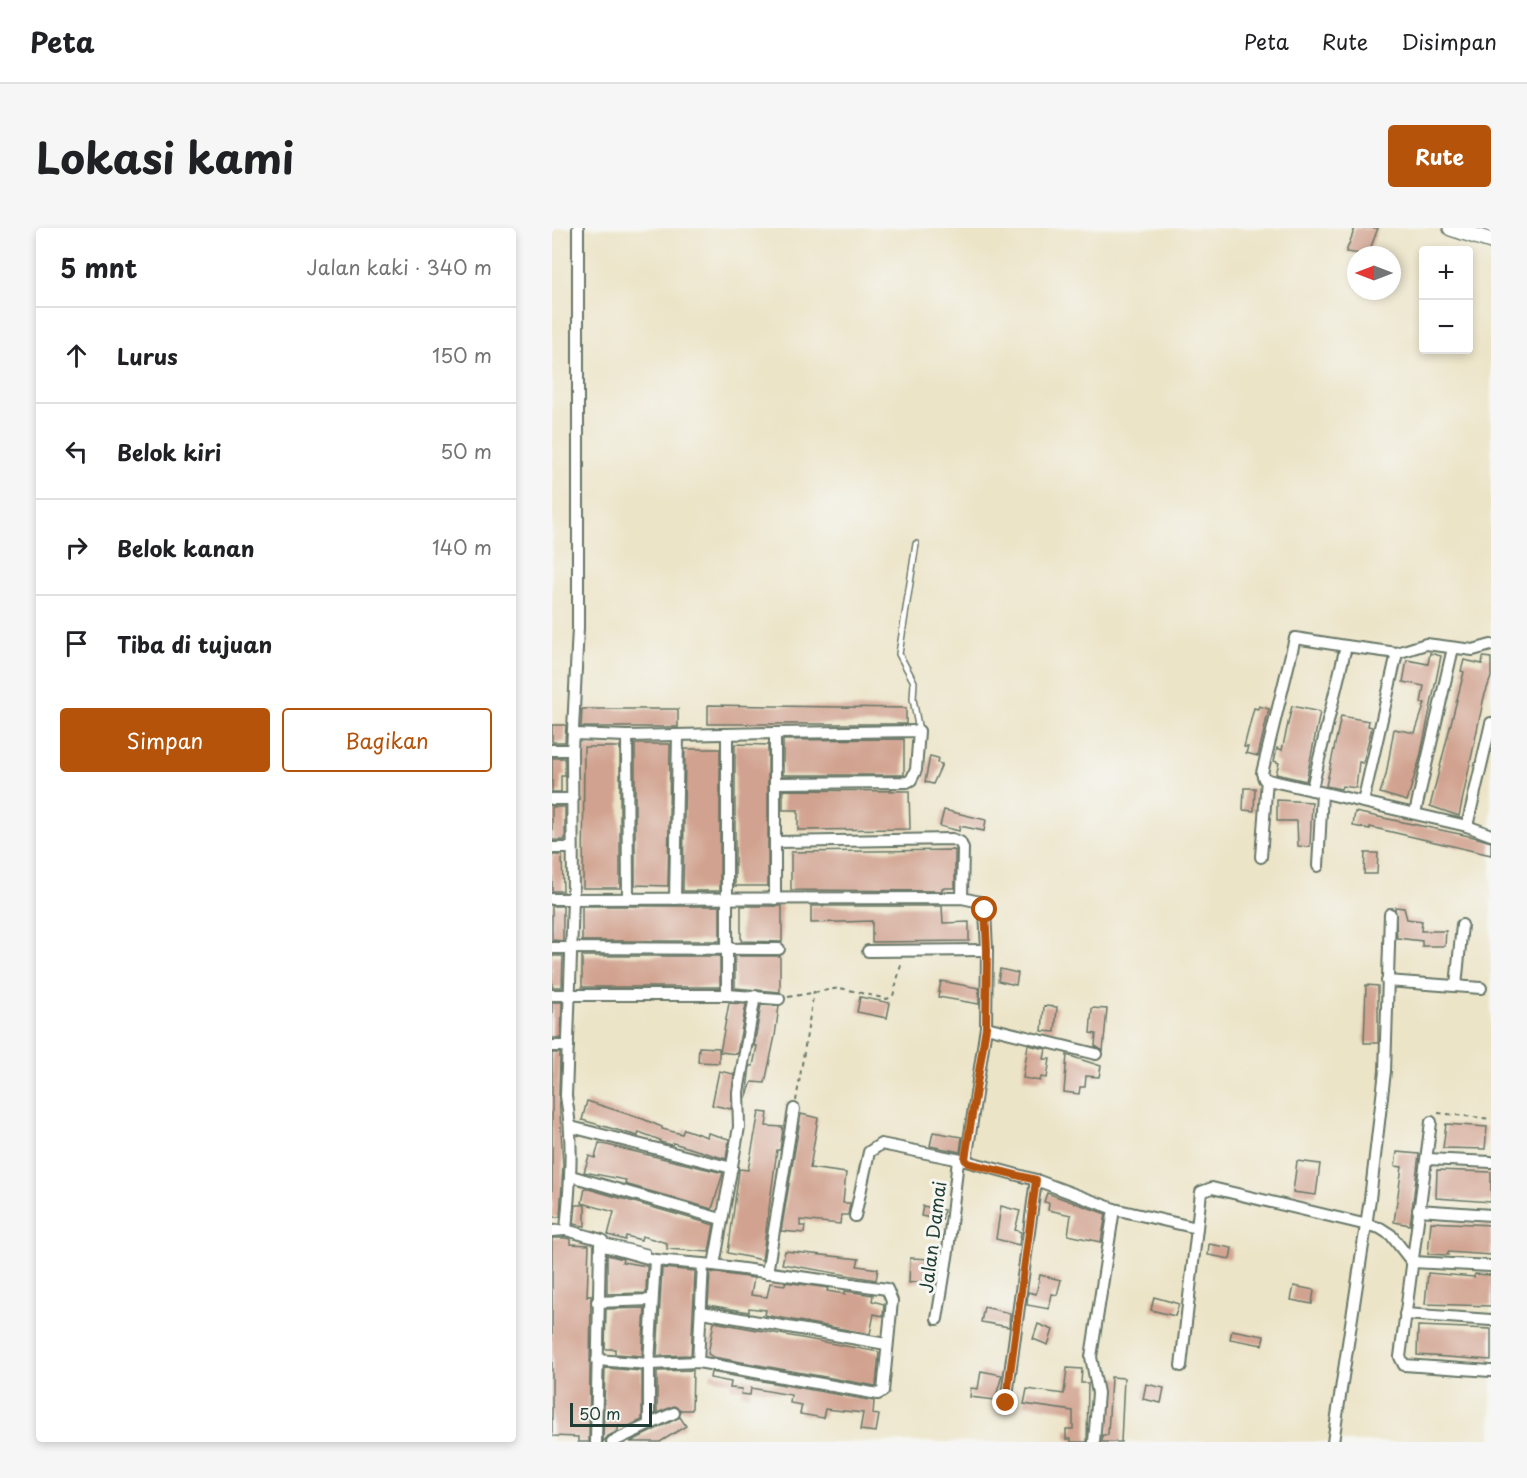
<!DOCTYPE html>
<html lang="id">
<meta charset="utf-8">
<style>
:root{--surface:#fff;--page:#f6f6f6;--text:#202124;--muted:#757577;--line:#e0e0e0;--accent:#b45309}
body{margin:0;font-family:"Playpen Sans",sans-serif;background:var(--page);color:var(--text)}
.controls{position:absolute;right:18px;top:18px;display:grid;overflow:hidden;border-radius:6px;box-shadow:0 3px 9px #0003}
.controls button{width:54px;height:54px;display:grid;place-items:center;padding:0;border:0;border-bottom:2px solid var(--line);background:var(--surface);color:var(--text);font:30px sans-serif}
.compass{position:absolute;left:795px;top:18px;width:54px;height:54px;border-radius:50%;background:var(--surface);box-shadow:0 3px 9px #0003;rotate:270deg}
.scale{position:absolute;left:18px;bottom:15px;width:82px;box-sizing:border-box;padding-left:6px;border:3px solid #1f3d34;border-top:0;font-size:16px;line-height:21px;white-space:nowrap;color:#1f3d34;-webkit-text-stroke:4px #f6f6f2;paint-order:stroke}
.stop{position:absolute;width:18px;height:18px;margin:-14px;border:4px solid #b45309;border-radius:50%;background:#fff}
.stop.end{background:#b45309;border-color:#fff;box-shadow:0 2px 6px #0008}
.list{margin:0;padding:0;list-style:none}
h2{display:flex;justify-content:space-between;align-items:center;height:78px;margin:0;padding:0 24px;font-size:26px}
h2 small{font-size:20px;font-weight:400;color:var(--muted)}
.list li{display:grid;grid-template-columns:39px 1fr auto;gap:18px;align-items:center;box-sizing:border-box;height:96px;padding:0 24px;border-top:2px solid var(--line)}
.list b{display:block;font-size:22px;white-space:nowrap}
.list em{font-size:20px;font-style:normal;color:var(--muted)}
.actions{display:flex;gap:12px;padding:18px 24px}
.actions a{flex:1;padding:14px 0;border:2px solid var(--accent);border-radius:6px;text-align:center;font-size:21px;color:var(--accent)}
.actions .main{background:var(--accent);color:#fff}
.icon{flex:none;width:33px;height:33px;fill:none;stroke:currentColor;stroke-width:2;stroke-linecap:round;stroke-linejoin:round}
.map{position:relative;flex:none;width:939px;height:1214px;overflow:hidden;border-radius:6px}
header{display:flex;align-items:center;gap:36px;box-sizing:border-box;height:84px;padding:0 30px;background:var(--surface);border-bottom:2px solid var(--line)}
header strong{font-size:28px}
nav{display:flex;gap:33px;margin-inline-start:auto;font-size:21px}
.intro{display:flex;align-items:center;justify-content:space-between;box-sizing:border-box;height:144px;padding:0 36px}
h1{margin:0;font-size:42px}
.button{padding:15px 27px;border-radius:6px;background:var(--accent);color:#fff;font-size:21px;font-weight:700}
main{display:flex;gap:36px;padding:0 36px}
aside{flex:1;background:var(--surface);border-radius:6px;box-shadow:0 3px 9px #0003}
.map>svg:first-child{display:block}
.building{fill:#d1a28f}
.lines{fill:none;stroke-linecap:round;stroke-linejoin:round}
.service-casing{stroke:#677767;stroke-width:8}
.minor-casing{stroke:#677767;stroke-width:14}
.secondary-casing{stroke:#677767;stroke-width:18}
.path{stroke:#677767;stroke-width:2;stroke-dasharray:4.5 4.5;stroke-linecap:butt}
.service{stroke:#fff;stroke-width:5}
.minor{stroke:#fff;stroke-width:10}
.secondary{stroke:#fff;stroke-width:15}
.route{stroke:#b45309;stroke-width:8}
.labels{text-anchor:middle;dominant-baseline:central;stroke-width:6;stroke-linejoin:round;paint-order:stroke}
.street-label{font-size:18px;fill:#1f3d34;stroke:#f6f6f2}
</style>
<header>
<strong>Peta</strong>
<nav><a>Peta</a><a>Rute</a><a>Disimpan</a></nav>
</header>
<div class="intro"><h1>Lokasi kami</h1><a class="button">Rute</a></div>
<main>
<aside>
<h2>5 mnt<small>Jalan kaki · 340 m</small></h2>
<ul class="list">
<li><svg class="icon" aria-label="ahead" viewBox="0 0 24 24"><path d="M12 20V5M6 11l6-6 6 6"/></svg><div><b>Lurus</b></div><em>150 m</em></li>
<li><svg class="icon" aria-label="left" viewBox="0 0 24 24"><path d="M17 20v-9H6M10 6l-5 5 5 5"/></svg><div><b>Belok kiri</b></div><em>50 m</em></li>
<li><svg class="icon" aria-label="right" viewBox="0 0 24 24"><path d="M7 20v-9h11M14 6l5 5-5 5"/></svg><div><b>Belok kanan</b></div><em>140 m</em></li>
<li><svg class="icon" aria-label="arrive" viewBox="0 0 24 24"><path d="M6 21V4h12l-3 4 3 4H6"/></svg><div><b>Tiba di tujuan</b></div></li>
</ul>
<div class="actions"><a class="main">Simpan</a><a>Bagikan</a></div>
</aside>
<div class="map">
<svg width="939" height="1214" viewBox="0 0 939 1214">
<rect width="100%" height="100%" fill="#f6f6f2"/>
<filter id="ink" filterUnits="userSpaceOnUse"><feTurbulence type="fractalNoise" baseFrequency=".0167" numOctaves="2"/><feDisplacementMap in="SourceGraphic" scale="12" xChannelSelector="R" yChannelSelector="G"/><feConvolveMatrix kernelMatrix="1 2 1 2 8 2 1 2 1" color-interpolation-filters="sRGB"/></filter>
<filter id="wash" filterUnits="userSpaceOnUse"><feTurbulence type="fractalNoise" baseFrequency=".008" numOctaves="4" result="noise"/><feDisplacementMap in="SourceGraphic" scale="24" xChannelSelector="R" yChannelSelector="G"/><feGaussianBlur stdDeviation="1.35" result="paint"/><feColorMatrix in="noise" values="0 0 0 0 0 0 0 0 0 0 0 0 0 0 0 0 0 1.4 0 .05"/><feComposite in="paint" operator="in"/></filter>
<g filter="url(#wash)">
<rect width="100%" height="100%" fill="#ece4c7"/>
<g id="blocks">
<g class="building">
<path d="M 803,0 L 826,0 L 816,27 L 794,24 Z"/>
<path d="M 878,425 L 889,428 L 868,530 L 855,573 L 828,565 L 834,547 L 842,501 L 863,505 L 873,475 L 869,475 L 872,458 L 851,454 L 855,432 L 876,436 Z"/>
<path d="M 931,429 L 939,430 L 939,449 L 932,469 L 907,588 L 878,578 L 912,444 L 909,443 L 912,432 L 930,436 Z"/>
<path d="M 156,477 L 354,480 L 354,496 L 156,496 Z"/>
<path d="M 707,478 L 717,481 L 706,528 L 694,525 L 696,519 L 692,519 L 702,480 L 706,481 Z"/>
<path d="M 740,478 L 768,484 L 754,553 L 724,546 L 727,535 L 722,533 L 725,520 L 730,522 Z"/>
<path d="M 30,481 L 126,481 L 126,499 L 29,499 Z"/>
<path d="M 789,488 L 817,493 L 816,498 L 820,499 L 811,535 L 807,534 L 804,560 L 790,558 L 789,561 L 774,558 Z"/>
<path d="M 0,497 L 14,497 L 13,514 L 0,514 Z"/>
<path d="M 352,511 L 352,547 L 231,547 L 231,512 Z"/>
<path d="M 83,516 L 118,516 L 116,658 L 83,657 Z"/>
<path d="M 183,516 L 216,517 L 216,658 L 183,658 Z"/>
<path d="M 32,519 L 68,519 L 68,660 L 31,660 Z"/>
<path d="M 133,521 L 168,521 L 168,663 L 131,663 Z"/>
<path d="M 378,528 L 386,530 L 385,535 L 390,536 L 381,556 L 373,554 Z"/>
<path d="M 0,530 L 13,530 L 13,548 L 9,548 L 9,564 L 0,564 Z"/>
<path d="M 692,560 L 703,560 L 702,583 L 691,582 Z"/>
<path d="M 231,562 L 357,563 L 358,601 L 246,602 L 246,582 L 231,582 Z"/>
<path d="M 725,572 L 760,574 L 758,619 L 746,618 L 745,593 L 725,593 Z"/>
<rect x="0" y="579" width="13" height="33"/>
<path d="M 392,582 L 434,592 L 432,603 L 408,598 L 407,603 L 388,598 Z"/>
<path d="M 803,584 L 922,609 L 939,614 L 939,627 L 818,599 L 818,601 L 801,598 Z"/>
<path d="M 403,622 L 403,660 L 390,660 L 390,663 L 239,662 L 239,624 Z"/>
<path d="M 813,625 L 826,625 L 825,646 L 812,646 Z"/>
<path d="M 0,627 L 10,627 L 11,663 L 0,663 Z"/>
<path d="M 0,678 L 11,678 L 11,713 L 0,712 Z"/>
<rect x="30" y="678" width="138" height="35"/>
<path d="M 189,678 L 230,678 L 230,714 L 189,713 Z"/>
<path d="M 259,678 L 390,678 L 391,695 L 417,694 L 417,713 L 320,714 L 320,693 L 259,695 Z"/>
<path d="M 843,679 L 852,680 L 855,691 L 870,693 L 869,703 L 894,703 L 893,718 L 870,718 L 870,713 L 845,710 Z"/>
<path d="M 0,728 L 11,728 L 10,759 L 0,759 Z"/>
<rect x="30" y="728" width="138" height="31"/>
<path d="M 183,728 L 228,728 L 228,764 L 183,760 Z"/>
<path d="M 448,741 L 466,745 L 464,757 L 446,753 Z"/>
<path d="M 389,753 L 427,760 L 427,776 L 386,769 Z"/>
<path d="M 814,757 L 826,758 L 826,815 L 812,815 Z"/>
<path d="M 308,769 L 338,775 L 335,790 L 305,784 Z"/>
<path d="M 10,774 L 9,810 L 0,810 L 0,774 Z"/>
<path d="M 177,775 L 194,776 L 185,826 L 168,824 Z"/>
<path d="M 209,777 L 227,778 L 223,808 L 213,855 L 200,854 L 194,870 L 198,838 L 201,838 L 205,818 L 202,818 Z"/>
<path d="M 492,778 L 505,779 L 503,804 L 490,803 Z"/>
<path d="M 540,780 L 555,781 L 551,823 L 543,818 L 544,806 L 538,805 Z"/>
<path d="M 476,817 L 494,821 L 492,831 L 498,831 L 495,850 L 489,849 L 488,853 L 471,850 Z"/>
<path d="M 147,819 L 167,820 L 167,835 L 146,834 Z"/>
<path d="M 0,825 L 8,825 L 7,868 L 11,937 L 8,989 L 0,989 Z"/>
<path d="M 515,827 L 549,838 L 547,849 L 534,848 L 533,859 L 528,859 L 527,866 L 512,864 Z"/>
<path d="M 167,843 L 182,846 L 179,881 L 160,877 Z"/>
<path d="M 35,873 L 91,891 L 110,899 L 110,901 L 130,906 L 132,901 L 155,909 L 156,905 L 177,911 L 174,931 L 121,915 L 120,917 L 108,914 L 108,912 L 87,904 L 86,908 L 30,892 Z"/>
<path d="M 207,884 L 216,885 L 214,898 L 231,899 L 228,922 L 225,922 L 210,1032 L 176,1025 L 187,943 L 187,941 L 196,942 Z"/>
<path d="M 249,886 L 266,890 L 258,940 L 294,945 L 291,975 L 298,975 L 296,987 L 289,987 L 288,996 L 248,992 L 248,998 L 253,998 L 252,1005 L 229,1003 Z"/>
<path d="M 894,896 L 935,899 L 933,921 L 891,920 Z"/>
<path d="M 381,904 L 410,909 L 408,924 L 378,918 Z"/>
<path d="M 47,915 L 171,945 L 160,981 L 73,956 L 74,952 L 32,944 L 37,928 L 43,930 Z"/>
<path d="M 845,924 L 867,926 L 858,997 L 842,994 L 850,939 L 843,938 Z"/>
<path d="M 745,933 L 768,936 L 764,967 L 741,964 Z"/>
<path d="M 885,942 L 939,944 L 939,974 L 884,970 Z"/>
<path d="M 33,960 L 162,997 L 157,1024 L 115,1021 L 115,1015 L 90,1008 L 89,1012 L 74,1008 L 73,1012 L 56,1007 L 62,984 L 30,975 Z"/>
<path d="M 495,965 L 554,986 L 549,1014 L 516,1007 L 519,987 L 496,982 L 497,975 L 492,974 Z"/>
<path d="M 24,977 L 33,977 L 33,998 L 22,996 Z"/>
<path d="M 371,978 L 392,982 L 390,992 L 369,988 Z"/>
<path d="M 449,978 L 468,983 L 463,1002 L 469,1004 L 467,1017 L 444,1011 Z"/>
<path d="M 879,994 L 939,997 L 939,1027 L 896,1024 L 896,1027 L 876,1026 Z"/>
<path d="M 0,1010 L 13,1010 L 18,1011 L 18,1016 L 37,1017 L 35,1069 L 39,1067 L 37,1214 L 26,1214 L 26,1209 L 0,1208 Z"/>
<path d="M 657,1016 L 680,1020 L 678,1031 L 656,1027 Z"/>
<path d="M 233,1023 L 307,1031 L 305,1038 L 326,1041 L 324,1052 L 230,1036 Z"/>
<path d="M 55,1027 L 71,1031 L 70,1034 L 95,1038 L 94,1065 L 55,1066 Z"/>
<path d="M 358,1030 L 381,1031 L 380,1052 L 357,1055 Z"/>
<path d="M 110,1040 L 143,1043 L 139,1127 L 105,1128 Z"/>
<path d="M 158,1044 L 202,1050 L 199,1067 L 215,1069 L 218,1055 L 233,1057 L 233,1054 L 276,1060 L 275,1063 L 293,1066 L 293,1063 L 321,1067 L 320,1073 L 332,1076 L 331,1088 L 322,1086 L 318,1106 L 213,1087 L 214,1082 L 197,1080 L 197,1084 L 156,1077 Z"/>
<path d="M 876,1045 L 922,1049 L 923,1046 L 939,1047 L 939,1078 L 873,1076 Z"/>
<path d="M 488,1047 L 509,1052 L 505,1067 L 500,1066 L 497,1081 L 475,1077 L 476,1064 L 484,1066 Z"/>
<path d="M 742,1058 L 762,1062 L 760,1076 L 739,1072 Z"/>
<path d="M 602,1069 L 627,1076 L 623,1088 L 599,1082 Z"/>
<path d="M 432,1079 L 458,1085 L 457,1099 L 429,1094 Z"/>
<path d="M 93,1080 L 90,1128 L 63,1126 L 63,1121 L 53,1121 L 54,1081 Z"/>
<path d="M 162,1094 L 327,1124 L 324,1158 L 161,1129 L 156,1126 Z"/>
<path d="M 486,1096 L 501,1102 L 496,1117 L 481,1111 Z"/>
<path d="M 866,1098 L 939,1101 L 939,1132 L 865,1127 Z"/>
<path d="M 680,1102 L 712,1108 L 710,1117 L 678,1111 Z"/>
<path d="M 53,1140 L 90,1143 L 90,1192 L 77,1198 L 66,1198 L 66,1203 L 56,1208 L 51,1214 Z"/>
<path d="M 515,1140 L 530,1141 L 529,1155 L 536,1155 L 535,1214 L 519,1214 L 519,1211 L 514,1211 L 514,1201 L 521,1201 L 521,1183 L 472,1176 L 475,1161 L 512,1166 Z"/>
<path d="M 141,1142 L 140,1182 L 129,1182 L 122,1178 L 105,1185 L 105,1143 Z"/>
<path d="M 429,1143 L 450,1147 L 443,1172 L 418,1169 L 419,1160 L 426,1161 Z"/>
<path d="M 159,1144 L 322,1173 L 321,1186 L 327,1187 L 324,1204 L 308,1202 L 311,1185 L 273,1181 L 271,1190 L 248,1186 L 250,1177 L 238,1175 L 239,1167 L 199,1160 L 198,1167 L 189,1166 L 190,1161 L 178,1160 L 179,1154 L 158,1150 Z"/>
<path d="M 559,1149 L 572,1150 L 569,1214 L 550,1214 L 550,1207 L 556,1207 Z"/>
<path d="M 594,1156 L 612,1160 L 609,1175 L 591,1171 Z"/>
<path d="M 128,1189 L 134,1198 L 108,1214 L 78,1214 Z"/>
</g>
</g>
</g>
<g filter="url(#ink)">
<use href="#blocks" fill-opacity="0" stroke="#677767" stroke-width="1.5"/>
<g class="lines">
<g class="service-casing">
<g id="service">
<path d="M 364,316 L 347,426 L 362,454 L 361,471 L 367,503"/>
<path d="M 50,1013 L 95,1024"/>
</g>
</g>
<g class="minor-casing">
<g id="minor">
<path d="M 939,417 L 921,422 L 874,416 L 845,425 L 811,574 L 915,598 L 939,607"/>
<path d="M 22,506 L 75,508 L 223,505"/>
<path d="M 175,506 L 175,767"/>
<path d="M 75,508 L 76,670"/>
<path d="M 0,522 L 20,522"/>
<path d="M 223,555 L 355,554 L 359,552 L 364,542 L 367,503 L 223,505 L 223,671"/>
<path d="M 760,562 L 712,551 L 710,545 L 743,410 L 794,418"/>
<path d="M 0,571 L 21,571"/>
<path d="M 811,574 L 760,562 L 761,556 L 794,418 L 845,425"/>
<path d="M 863,585 L 901,420"/>
<path d="M 915,598 L 939,495"/>
<path d="M 225,614 L 400,611 L 408,614 L 411,620 L 410,670"/>
<path d="M 0,620 L 20,620"/>
<path d="M 709,629 L 715,551"/>
<path d="M 766,638 L 770,565"/>
<path d="M 0,671 L 410,670 L 428,674 L 433,682 L 435,722 L 434,799 L 414,933 L 484,952 L 562,981 L 539,1129 L 546,1165 L 542,1214"/>
<path d="M 123,671 L 126,507"/>
<path d="M 0,720 L 227,721"/>
<path d="M 316,723 L 435,722"/>
<path d="M 835,753 L 929,760"/>
<path d="M 904,758 L 910,697"/>
<path d="M 0,767 L 175,767 L 227,771"/>
<path d="M 434,799 L 544,826"/>
<path d="M 0,818 L 16,818"/>
<path d="M 879,894 L 848,1129 L 852,1137 L 939,1143"/>
<path d="M 19,899 L 180,940"/>
<path d="M 875,931 L 939,934"/>
<path d="M 19,948 L 169,991"/>
<path d="M 562,981 L 645,1000 L 649,964 L 660,960 L 828,1000 L 839,1007 L 860,1034 L 939,1038"/>
<path d="M 866,982 L 939,987"/>
<path d="M 303,988 L 317,924 L 329,916 L 414,933"/>
<path d="M 14,1002 L 50,1012"/>
<path d="M 0,1003 L 14,1002 C 18,957 22,913 14,868 L 21,671 L 20,522 L 26,400 L 26,0"/>
<path d="M 215,1045 L 242,881"/>
<path d="M 45,1074 L 99,1072"/>
<path d="M 150,1084 L 334,1116"/>
<path d="M 853,1086 L 939,1092"/>
<path d="M 385,1091 L 396,1023 L 406,932"/>
<path d="M 45,1132 L 97,1136 L 146,1134 L 326,1166 L 331,1163 L 340,1073 L 335,1061 L 162,1037 L 187,899 L 186,864 L 203,768"/>
<path d="M 146,1134 L 151,1036"/>
<path d="M 629,1138 L 645,1000"/>
<path d="M 454,1175 L 484,952"/>
<path d="M 97,1197 L 97,1136 L 103,1032"/>
<path d="M 44,1214 L 48,1017 L 103,1032 L 162,1037"/>
<path d="M 60,1214 L 122,1185"/>
<path d="M 781,1214 L 818,971 L 833,843 L 838,686"/>
</g>
</g>
<g class="secondary-casing">
<path id="secondary" d="M 899,0 L 939,13"/>
</g>
<g class="path">
<path d="M 236,769 L 288,760 L 335,771 L 341,768 L 350,733"/>
<path d="M 244,873 L 262,763"/>
<path d="M 886,885 L 939,891"/>
</g>
<use href="#service" class="service"/>
<use href="#minor" class="minor"/>
<use href="#secondary" class="secondary"/>
</g>
</g>
<g class="lines" filter="url(#ink)">
<path class="route" d="M 433,682 L 435,722 L 434,799 L 413,931 L 416,935 L 484,952 L 454,1175"/>
</g>
<g class="labels">
<g class="street-label">
<text transform="translate(380 1009) rotate(-83)">Jalan Damai</text>
</g>
</g>
</svg>
<div class="controls">
<button>+</button>
<button>−</button>
</div>
<svg class="compass" viewBox="-18 -18 36 36"><path d="M0-13l5 13h-10z" fill="#e53935"/><path d="M0 13l5-13h-10z" fill="#757577"/></svg>
<div class="scale">50 m</div>
<div class="stop" style="left:433px;top:682px"></div>
<div class="stop end" style="left:454px;top:1175px"></div>
</div>
</main>
